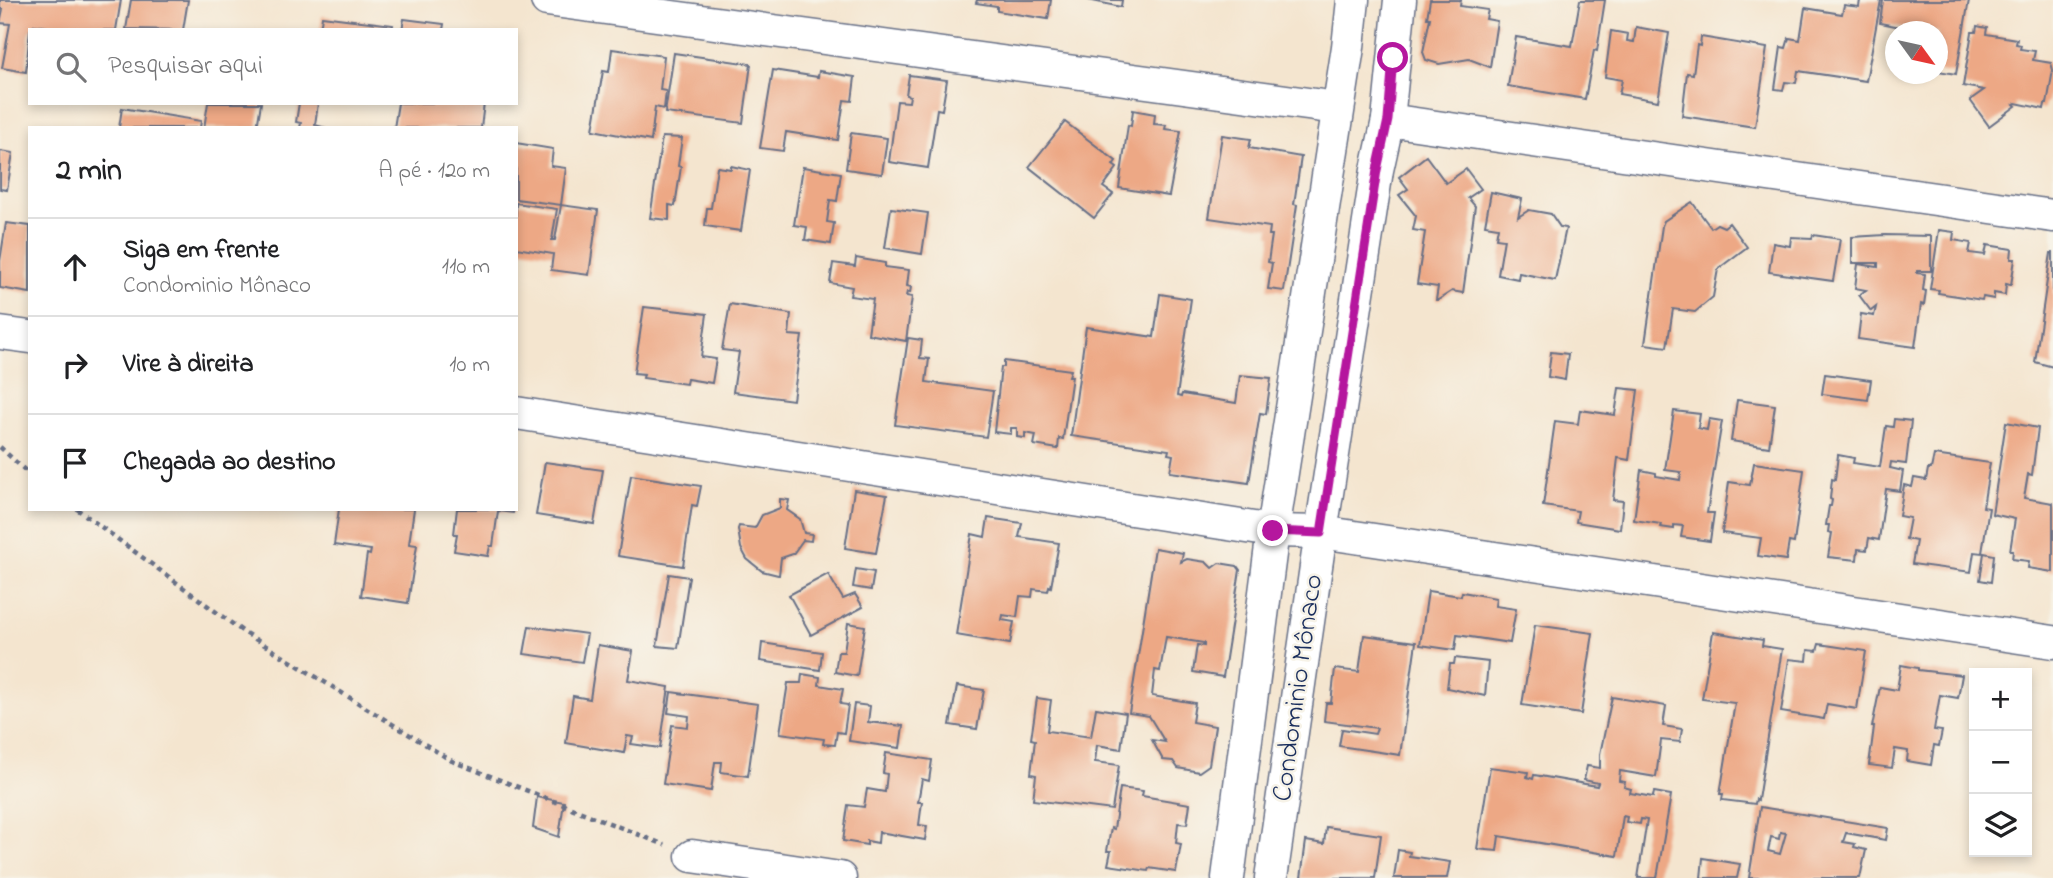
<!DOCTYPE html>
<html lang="pt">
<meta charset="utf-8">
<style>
:root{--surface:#fff;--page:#f6f6f6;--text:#202124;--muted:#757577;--line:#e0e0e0}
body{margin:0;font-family:"Indie Flower",sans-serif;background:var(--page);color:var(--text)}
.controls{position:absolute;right:21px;bottom:21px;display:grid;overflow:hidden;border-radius:0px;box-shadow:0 4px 10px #0003}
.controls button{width:63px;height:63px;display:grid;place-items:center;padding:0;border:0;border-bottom:2px solid var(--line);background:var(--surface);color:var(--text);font:35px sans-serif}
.compass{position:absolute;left:1885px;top:21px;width:63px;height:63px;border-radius:50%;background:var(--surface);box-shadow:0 4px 10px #0003;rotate:123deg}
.stop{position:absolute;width:21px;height:21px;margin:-16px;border:5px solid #b5179e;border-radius:50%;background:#fff}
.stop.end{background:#b5179e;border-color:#fff;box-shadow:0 2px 7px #0008}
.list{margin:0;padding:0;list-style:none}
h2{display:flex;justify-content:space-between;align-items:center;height:91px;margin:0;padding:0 28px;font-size:30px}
h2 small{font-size:23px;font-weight:400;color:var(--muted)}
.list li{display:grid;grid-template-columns:46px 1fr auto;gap:21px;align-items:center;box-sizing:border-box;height:98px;padding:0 28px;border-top:2px solid var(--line)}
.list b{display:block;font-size:26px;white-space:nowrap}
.list p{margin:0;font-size:23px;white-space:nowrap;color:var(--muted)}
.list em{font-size:23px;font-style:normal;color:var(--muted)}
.icon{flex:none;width:38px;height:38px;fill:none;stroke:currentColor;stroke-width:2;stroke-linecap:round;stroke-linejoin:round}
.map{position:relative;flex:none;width:2053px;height:878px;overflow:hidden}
.search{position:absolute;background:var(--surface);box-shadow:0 4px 10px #0003;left:28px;top:28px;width:490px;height:77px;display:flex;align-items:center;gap:18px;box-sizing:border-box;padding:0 24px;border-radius:0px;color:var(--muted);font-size:26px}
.panel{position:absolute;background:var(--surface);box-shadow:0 4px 10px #0003;left:28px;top:126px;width:490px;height:385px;border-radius:0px}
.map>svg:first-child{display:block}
.building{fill:#eda885;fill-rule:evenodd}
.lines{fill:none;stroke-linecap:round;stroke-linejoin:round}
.minor-casing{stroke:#676f86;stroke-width:35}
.path{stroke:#676f86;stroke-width:4.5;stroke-dasharray:5 5;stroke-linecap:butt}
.minor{stroke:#fff;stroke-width:32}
.route{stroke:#b5179e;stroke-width:9}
.labels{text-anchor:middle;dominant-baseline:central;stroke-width:5;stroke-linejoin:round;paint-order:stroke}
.street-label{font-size:28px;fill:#1b2f5e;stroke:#f7f3e8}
</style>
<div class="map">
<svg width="2053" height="878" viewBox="0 0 2053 878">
<rect width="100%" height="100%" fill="#f7f3e8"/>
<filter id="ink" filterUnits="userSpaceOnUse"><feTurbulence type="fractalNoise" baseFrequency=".0143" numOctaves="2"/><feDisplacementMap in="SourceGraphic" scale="14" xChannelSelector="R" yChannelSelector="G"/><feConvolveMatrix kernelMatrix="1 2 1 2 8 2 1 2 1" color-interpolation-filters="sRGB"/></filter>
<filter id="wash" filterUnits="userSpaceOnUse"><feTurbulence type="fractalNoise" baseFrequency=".00686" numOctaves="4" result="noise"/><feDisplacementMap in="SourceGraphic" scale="28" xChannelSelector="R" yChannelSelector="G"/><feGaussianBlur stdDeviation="1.57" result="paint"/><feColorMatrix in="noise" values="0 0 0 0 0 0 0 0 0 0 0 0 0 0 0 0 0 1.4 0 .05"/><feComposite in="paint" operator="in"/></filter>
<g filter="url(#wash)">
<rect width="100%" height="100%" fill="#f4e5cf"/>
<g id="blocks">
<g class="building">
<path d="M 0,0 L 121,0 L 116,30 L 67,30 L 34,25 L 33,30 L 30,30 L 26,72 L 2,68 L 10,24 L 0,23 L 3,9 L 0,9 Z"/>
<path d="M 131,0 L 188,0 L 183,30 L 126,29 Z"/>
<path d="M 977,0 L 1051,0 L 1048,19 L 997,11 L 997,6 L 976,3 Z"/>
<path d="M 1088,0 L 1122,0 L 1121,7 Z"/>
<path d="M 1430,0 L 1461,0 L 1460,6 L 1488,10 L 1486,19 L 1497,21 L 1490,67 L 1469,59 L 1439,64 L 1426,60 L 1423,52 L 1430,18 L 1427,18 Z"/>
<path d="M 1580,0 L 1605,0 L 1597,51 L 1594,50 L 1585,99 L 1508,86 L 1516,37 L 1572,46 Z"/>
<path d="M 1860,0 L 1881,0 L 1866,81 L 1798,71 L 1796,83 L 1785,82 L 1783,90 L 1775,89 L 1781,47 L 1786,48 L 1789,38 L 1800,40 L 1805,8 L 1842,14 L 1844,5 L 1859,7 Z"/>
<path d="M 1883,0 L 1969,0 L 1956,74 L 1938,71 L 1938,32 L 1926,32 L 1880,23 Z"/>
<path d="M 322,16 L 393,25 L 392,30 L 320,30 Z"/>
<path d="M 404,19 L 444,24 L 443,30 L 402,30 Z"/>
<path d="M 1977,26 L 1987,28 L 1986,34 L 2017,39 L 2016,44 L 2021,45 L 2020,49 L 2035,51 L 2033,60 L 2051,63 L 2053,70 L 2047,104 L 2045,104 L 2044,109 L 2016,103 L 2014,104 L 2016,106 L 1989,126 L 1970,100 L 1984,90 L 1963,86 L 1972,32 L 1976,32 Z"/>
<path d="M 1636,27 L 1669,33 L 1658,101 L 1619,94 L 1622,80 L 1605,77 L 1611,31 L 1628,34 L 1627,41 L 1634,42 Z"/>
<path d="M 1701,37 L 1767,48 L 1755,127 L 1682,116 L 1687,73 L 1693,74 L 1697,45 L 1700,46 Z"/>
<path d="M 612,49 L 664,56 L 660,90 L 666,91 L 664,109 L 655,107 L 651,141 L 593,130 L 603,71 L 609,72 Z"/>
<path d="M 674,53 L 751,64 L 743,123 L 665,113 Z"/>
<path d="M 773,70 L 818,77 L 819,71 L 855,77 L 852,101 L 844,100 L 838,140 L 786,132 L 783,151 L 760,148 Z"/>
<path d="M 909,75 L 947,80 L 942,110 L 937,109 L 928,168 L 889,162 L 897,101 L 909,102 L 910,96 L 906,95 Z"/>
<path d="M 208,103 L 261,103 L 257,128 L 204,128 Z"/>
<path d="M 299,103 L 318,103 L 315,125 L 326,128 L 300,128 L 301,123 L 296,122 Z"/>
<path d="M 398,103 L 484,103 L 481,128 L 394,128 Z"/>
<path d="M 122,108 L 201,121 L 200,128 L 119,128 Z"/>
<path d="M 1133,110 L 1155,114 L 1154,124 L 1166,125 L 1165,129 L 1181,131 L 1169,196 L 1119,188 L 1128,125 L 1131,126 Z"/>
<path d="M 1065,122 L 1116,161 L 1113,165 L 1117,168 L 1103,187 L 1113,194 L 1094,218 L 1029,167 Z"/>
<path d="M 851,133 L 887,138 L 882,174 L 846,169 Z"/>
<path d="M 1222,135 L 1251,139 L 1249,148 L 1301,157 L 1294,204 L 1297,205 L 1284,291 L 1268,289 L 1272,263 L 1268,262 L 1272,235 L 1269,235 L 1270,227 L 1209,218 Z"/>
<path d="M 662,137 L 682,138 L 678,166 L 681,167 L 675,206 L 669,205 L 669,220 L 650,218 Z"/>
<path d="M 516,143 L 553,149 L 551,166 L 566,168 L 561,205 L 516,199 Z"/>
<path d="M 0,151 L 13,153 L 7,190 L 0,189 Z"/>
<path d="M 1426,156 L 1446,183 L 1466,169 L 1481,189 L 1468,198 L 1475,206 L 1463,293 L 1452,291 L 1438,300 L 1436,300 L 1438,287 L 1417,284 L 1425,232 L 1413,230 L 1416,216 L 1399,195 L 1408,189 L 1399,177 Z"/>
<path d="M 731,166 L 750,170 L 741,231 L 705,226 L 707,208 L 711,208 L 717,167 L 731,169 Z"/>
<path d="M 803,167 L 841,173 L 837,201 L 830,200 L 827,222 L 834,223 L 831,244 L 805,240 L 807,227 L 794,225 Z"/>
<path d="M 1491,192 L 1522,199 L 1518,217 L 1529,210 L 1551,214 L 1560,227 L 1566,228 L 1555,280 L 1519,273 L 1518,279 L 1498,275 L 1504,239 L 1496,238 L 1498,227 L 1485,225 Z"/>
<path d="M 1692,202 L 1711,228 L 1717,224 L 1724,227 L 1729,223 L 1747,247 L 1718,269 L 1713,297 L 1695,312 L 1673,309 L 1667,347 L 1645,344 L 1662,226 L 1664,221 Z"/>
<path d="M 516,203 L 557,209 L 552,240 L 555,240 L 561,205 L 598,210 L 589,275 L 551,270 L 553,254 L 516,248 Z"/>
<path d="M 891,208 L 928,213 L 922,254 L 885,248 Z"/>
<path d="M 6,223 L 30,226 L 30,293 L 0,288 L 0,261 Z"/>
<path d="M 1939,230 L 1954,232 L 1953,240 L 1971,243 L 1969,253 L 1985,255 L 1987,245 L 2012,249 L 2011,259 L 2015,259 L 2011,285 L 2006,284 L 2005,295 L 1994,293 L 1994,299 L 1983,297 L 1982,300 L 1938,293 L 1939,290 L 1930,289 Z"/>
<path d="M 1813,235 L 1840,239 L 1833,281 L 1769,272 L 1773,243 L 1790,246 L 1791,237 L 1812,238 Z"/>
<path d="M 1885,235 L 1931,236 L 1931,271 L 1917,271 L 1917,273 L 1925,274 L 1923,290 L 1926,291 L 1924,305 L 1921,304 L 1915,347 L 1858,339 L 1861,314 L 1874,316 L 1876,307 L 1871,311 L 1859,295 L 1866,290 L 1855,288 L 1858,264 L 1878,267 L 1878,263 L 1852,263 L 1852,237 Z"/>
<path d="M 2051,253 L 2053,253 L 2053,367 L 2035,362 Z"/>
<path d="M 856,258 L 885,263 L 885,267 L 909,270 L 907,286 L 911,287 L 910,293 L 907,292 L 906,296 L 912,297 L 906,341 L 868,334 L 873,299 L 850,296 L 852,287 L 830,283 L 833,263 L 855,266 Z"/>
<path d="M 1160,294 L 1191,299 L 1177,396 L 1181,397 L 1182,394 L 1236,403 L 1240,375 L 1271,378 L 1266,414 L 1260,413 L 1249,483 L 1170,472 L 1173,455 L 1168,454 L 1169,450 L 1071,436 L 1086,327 L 1154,337 Z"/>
<path d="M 730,304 L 791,314 L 789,335 L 802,336 L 793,400 L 733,392 L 739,352 L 722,350 Z"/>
<path d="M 644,307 L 707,314 L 701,357 L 716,359 L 712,383 L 687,379 L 686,384 L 643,378 L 644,374 L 634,373 Z"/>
<path d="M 908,338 L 922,340 L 920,358 L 929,359 L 926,382 L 993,391 L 986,437 L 895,425 Z"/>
<path d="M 1551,352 L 1568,354 L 1565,380 L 1548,377 Z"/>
<path d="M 1004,361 L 1071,370 L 1069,376 L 1072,376 L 1063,439 L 1059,438 L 1058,449 L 1034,445 L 1036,435 L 1025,433 L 1025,438 L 1017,437 L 1017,428 L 1011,428 L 1011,434 L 994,432 L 1001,367 L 1004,367 Z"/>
<path d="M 1825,374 L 1871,380 L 1868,400 L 1822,394 Z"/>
<path d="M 1619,388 L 1638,390 L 1629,460 L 1618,458 L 1613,500 L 1623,501 L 1620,529 L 1576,522 L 1578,511 L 1543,506 L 1555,421 L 1578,424 L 1580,410 L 1615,415 Z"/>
<path d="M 1737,400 L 1775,405 L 1769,447 L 1731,441 Z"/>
<path d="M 1674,411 L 1700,414 L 1698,428 L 1707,430 L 1709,419 L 1722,421 L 1707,513 L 1714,513 L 1710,541 L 1681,537 L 1683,526 L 1674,525 L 1674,529 L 1660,527 L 1661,524 L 1634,520 L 1641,470 L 1656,473 L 1656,476 L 1680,480 L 1681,472 L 1665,470 Z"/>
<path d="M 1894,419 L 1911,421 L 1906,464 L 1891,462 L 1890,468 L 1903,471 L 1900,491 L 1886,489 L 1879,540 L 1869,538 L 1867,550 L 1858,549 L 1857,560 L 1828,557 L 1832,533 L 1828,532 L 1829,525 L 1826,525 L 1829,506 L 1831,506 L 1832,500 L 1830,499 L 1832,479 L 1835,480 L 1838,455 L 1854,458 L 1853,463 L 1880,467 L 1886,426 L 1893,427 Z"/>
<path d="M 2006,422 L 2038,428 L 2032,475 L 2028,474 L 2024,498 L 2053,503 L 2053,572 L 2028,568 L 2029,561 L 2012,559 L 2013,551 L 2010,551 L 2015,519 L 1992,514 Z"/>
<path d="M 1934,455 L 1990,463 L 1983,507 L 1989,508 L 1982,553 L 1974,552 L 1971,572 L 1912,564 L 1916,541 L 1906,539 L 1910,518 L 1899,516 L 1904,485 L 1912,487 L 1914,478 L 1926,480 L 1928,469 L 1931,469 Z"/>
<path d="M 545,462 L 603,470 L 594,524 L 536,515 Z"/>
<path d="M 1754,463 L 1804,470 L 1794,543 L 1789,542 L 1786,560 L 1758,556 L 1761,538 L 1722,533 L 1729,482 L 1750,485 Z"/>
<path d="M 631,475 L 701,486 L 697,506 L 692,505 L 683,566 L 618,556 Z"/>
<path d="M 854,490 L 887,495 L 876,553 L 845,548 Z"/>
<path d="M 780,499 L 789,500 L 787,510 L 800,519 L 804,533 L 812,534 L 811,541 L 803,540 L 793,554 L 781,558 L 779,575 L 778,575 L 762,571 L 747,559 L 741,548 L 738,529 L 739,526 L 755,528 L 762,515 L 780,508 Z"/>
<path d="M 339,509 L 414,509 L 409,544 L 417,545 L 408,603 L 361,596 L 367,554 L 370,555 L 371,550 L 334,545 Z"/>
<path d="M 457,509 L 514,509 L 513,513 L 498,511 L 493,546 L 490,546 L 488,556 L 454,551 L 457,534 L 454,534 Z"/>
<path d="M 988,518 L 1022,523 L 1019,537 L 1059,543 L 1051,587 L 1049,586 L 1048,591 L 1033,589 L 1032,597 L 1020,596 L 1017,617 L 1003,615 L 1002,620 L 1014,622 L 1010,644 L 956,635 L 972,534 L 985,537 Z"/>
<path d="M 1155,548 L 1183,553 L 1181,562 L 1187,559 L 1206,562 L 1212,568 L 1219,563 L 1237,566 L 1240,570 L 1223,677 L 1193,672 L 1197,645 L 1204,646 L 1204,643 L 1166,637 L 1160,671 L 1155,670 L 1152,696 L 1195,703 L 1192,722 L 1215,726 L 1209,765 L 1199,772 L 1178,768 L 1173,761 L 1163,760 L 1152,740 L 1165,742 L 1149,716 L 1129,713 Z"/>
<path d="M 1984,553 L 1994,555 L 1991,582 L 1980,580 Z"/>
<path d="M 856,569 L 874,572 L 871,590 L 853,587 Z"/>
<path d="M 669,574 L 689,577 L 678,648 L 657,646 Z"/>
<path d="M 828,574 L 843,599 L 855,594 L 863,607 L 811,635 L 789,595 Z"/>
<path d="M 1428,591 L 1461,596 L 1462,592 L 1496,598 L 1495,606 L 1516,609 L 1510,643 L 1457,635 L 1455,650 L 1420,645 Z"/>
<path d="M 848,623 L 865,626 L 857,676 L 835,672 L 838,652 L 844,652 Z"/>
<path d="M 1535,625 L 1593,633 L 1581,714 L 1522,705 Z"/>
<path d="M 529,626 L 587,634 L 582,662 L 524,654 Z"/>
<path d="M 1713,632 L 1763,640 L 1762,646 L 1782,649 L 1758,800 L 1756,799 L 1755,804 L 1722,800 L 1723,794 L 1720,794 L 1735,703 L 1702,699 Z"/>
<path d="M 1364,635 L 1416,642 L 1400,755 L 1339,746 L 1342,729 L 1375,734 L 1377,728 L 1324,721 L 1326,703 L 1331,703 L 1335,669 L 1359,672 Z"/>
<path d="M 762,643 L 822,652 L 820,670 L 760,661 Z"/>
<path d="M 1819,644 L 1866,651 L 1857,709 L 1827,704 L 1824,719 L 1781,712 L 1789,659 L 1807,661 L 1808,650 L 1817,651 Z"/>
<path d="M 598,645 L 633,651 L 628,680 L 669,687 L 660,748 L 631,744 L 633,737 L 627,736 L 624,753 L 566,743 L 573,696 L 590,699 Z"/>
<path d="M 1455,658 L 1488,662 L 1485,696 L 1447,688 L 1450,664 L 1454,664 Z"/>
<path d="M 1901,665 L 1918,668 L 1918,670 L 1962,675 L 1958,698 L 1940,695 L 1934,730 L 1942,731 L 1939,746 L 1934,745 L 1931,765 L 1907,761 L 1908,751 L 1895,749 L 1892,768 L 1869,765 L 1874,727 L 1872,727 L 1880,687 L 1897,690 Z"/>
<path d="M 802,674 L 820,677 L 819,685 L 843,689 L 840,704 L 848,705 L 844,733 L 837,732 L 835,745 L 823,744 L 824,739 L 780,733 L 788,683 L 801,683 Z"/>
<path d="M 957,686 L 984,690 L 977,729 L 950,725 Z"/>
<path d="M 671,692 L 758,704 L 748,776 L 721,772 L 722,762 L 715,762 L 711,791 L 663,784 L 672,725 L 688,727 L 689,716 L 668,713 Z"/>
<path d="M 1612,697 L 1666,706 L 1663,726 L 1682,729 L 1680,742 L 1661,740 L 1656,777 L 1620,771 L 1619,781 L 1625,782 L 1624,787 L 1631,789 L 1630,793 L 1653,797 L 1654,792 L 1671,795 L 1657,878 L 1638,878 L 1647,820 L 1641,819 L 1640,824 L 1626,822 L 1627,817 L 1623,816 L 1617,856 L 1499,836 L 1497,851 L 1477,849 L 1490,767 L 1528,772 L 1527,777 L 1533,779 L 1534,775 L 1597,786 L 1598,783 L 1584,780 L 1587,766 L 1600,768 L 1600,754 Z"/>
<path d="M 1037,698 L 1051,700 L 1047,731 L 1091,737 L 1096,708 L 1126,713 L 1121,749 L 1097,745 L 1095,762 L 1119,765 L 1112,810 L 1033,800 L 1036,775 L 1031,774 L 1035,740 L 1031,739 Z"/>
<path d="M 854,704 L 870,706 L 868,722 L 903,726 L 900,748 L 849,741 Z"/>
<path d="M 886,753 L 932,760 L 929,781 L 922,779 L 918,802 L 922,802 L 919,825 L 927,826 L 925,840 L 879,832 L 878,843 L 867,841 L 867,845 L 843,841 L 848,805 L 864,807 L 867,789 L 885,792 L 887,774 L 883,773 Z"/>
<path d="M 1120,788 L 1143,791 L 1142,796 L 1190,804 L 1187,824 L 1178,823 L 1176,843 L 1181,844 L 1176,872 L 1149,868 L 1148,871 L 1108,865 L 1111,851 L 1107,851 L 1111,828 L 1114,829 Z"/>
<path d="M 537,797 L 564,802 L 559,837 L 533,828 Z"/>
<path d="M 1760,807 L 1888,828 L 1886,840 L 1846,833 L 1843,842 L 1855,844 L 1854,847 L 1866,850 L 1860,878 L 1749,878 ZM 1780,832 L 1786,833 L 1780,854 L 1768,851 L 1771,837 L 1779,839 Z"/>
<path d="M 1326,827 L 1381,835 L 1375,878 L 1301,878 L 1306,841 L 1324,844 Z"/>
<path d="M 1398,850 L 1410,852 L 1409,856 L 1450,862 L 1447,878 L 1394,878 Z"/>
<path d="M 1703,858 L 1740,864 L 1737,878 L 1701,878 Z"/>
</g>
</g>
</g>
<g filter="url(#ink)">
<use href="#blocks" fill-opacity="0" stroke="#676f86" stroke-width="2"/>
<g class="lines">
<g class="minor-casing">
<g id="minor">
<path d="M 547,0 L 1337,108"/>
<path d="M 1388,120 L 2053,216"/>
<path d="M 0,333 L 30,337"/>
<path d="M 516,413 L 1273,531 L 1321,532 L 2053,642"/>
<path d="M 692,856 L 840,878"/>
<path d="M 1228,878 L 1273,531 L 1348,47 L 1353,0"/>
<path d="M 1271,878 L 1321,532 L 1377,170 L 1388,120 L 1400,0"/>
</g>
</g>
<g class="path">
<path d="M 0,447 L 30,475"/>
<path d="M 77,509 L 242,631 L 452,761 L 665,845"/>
</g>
<use href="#minor" class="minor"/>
</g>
</g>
<g class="lines" filter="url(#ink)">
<path class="route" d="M 1273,531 L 1321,533 L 1377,170 L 1388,120 L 1393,58"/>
</g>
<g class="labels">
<g class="street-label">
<text transform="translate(1299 688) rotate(-82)">Condominio Mônaco</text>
</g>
</g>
</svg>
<div class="controls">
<button>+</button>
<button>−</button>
<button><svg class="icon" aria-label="layers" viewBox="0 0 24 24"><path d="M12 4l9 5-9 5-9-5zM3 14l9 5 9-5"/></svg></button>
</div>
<svg class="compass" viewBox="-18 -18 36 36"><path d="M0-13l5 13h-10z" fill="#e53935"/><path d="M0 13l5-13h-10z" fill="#757577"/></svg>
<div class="stop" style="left:1393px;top:58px"></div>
<div class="stop end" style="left:1273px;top:531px"></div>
<div class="search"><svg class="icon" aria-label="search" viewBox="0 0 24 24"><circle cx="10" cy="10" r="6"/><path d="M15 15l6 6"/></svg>Pesquisar aqui</div>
<section class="panel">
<h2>2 min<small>A pé · 120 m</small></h2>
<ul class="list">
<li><svg class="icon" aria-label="ahead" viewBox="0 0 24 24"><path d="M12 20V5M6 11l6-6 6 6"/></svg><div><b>Siga em frente</b><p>Condominio Mônaco</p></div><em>110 m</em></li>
<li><svg class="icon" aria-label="right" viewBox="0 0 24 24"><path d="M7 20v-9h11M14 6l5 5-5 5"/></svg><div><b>Vire à direita</b></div><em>10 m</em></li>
<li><svg class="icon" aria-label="arrive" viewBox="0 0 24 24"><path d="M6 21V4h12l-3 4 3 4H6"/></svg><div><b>Chegada ao destino</b></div></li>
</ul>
</section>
</div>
